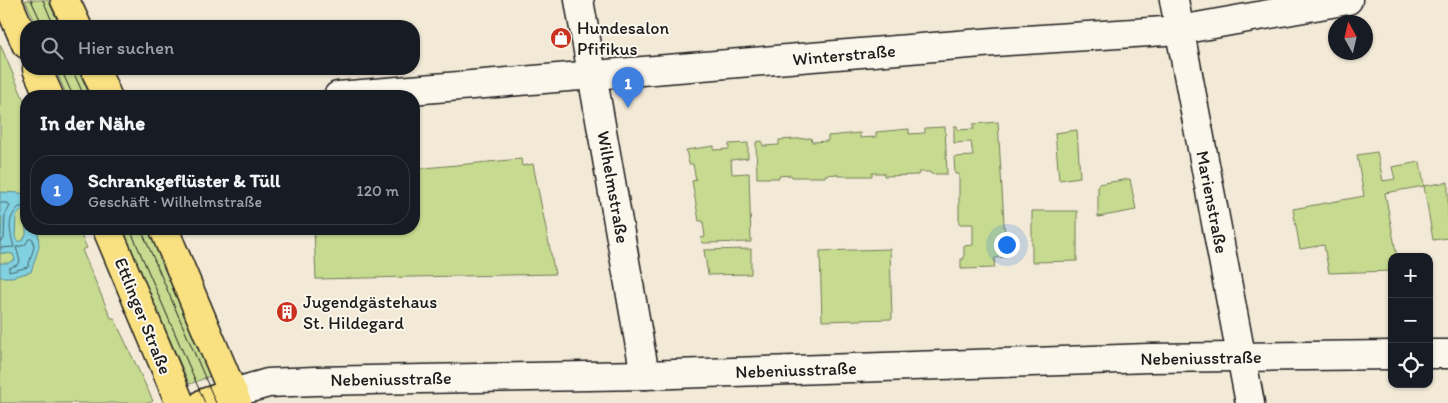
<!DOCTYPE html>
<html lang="de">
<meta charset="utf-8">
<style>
:root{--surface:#171b24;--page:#20242c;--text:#f1f3f6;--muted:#9ea1a6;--line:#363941;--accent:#c8321e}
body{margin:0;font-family:Itim,sans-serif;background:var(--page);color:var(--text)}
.controls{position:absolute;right:15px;bottom:15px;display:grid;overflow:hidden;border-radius:10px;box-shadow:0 1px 4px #0004}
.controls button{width:45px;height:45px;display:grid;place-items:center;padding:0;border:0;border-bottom:1px solid var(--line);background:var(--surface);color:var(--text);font:25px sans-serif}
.compass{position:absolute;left:1328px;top:15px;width:45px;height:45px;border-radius:50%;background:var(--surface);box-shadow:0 1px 4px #0004;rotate:352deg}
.you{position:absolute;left:1006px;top:244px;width:18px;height:18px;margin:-12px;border:4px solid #fff;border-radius:50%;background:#1a73e8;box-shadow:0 0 0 8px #1a73e833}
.badge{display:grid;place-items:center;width:32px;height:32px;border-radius:50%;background:var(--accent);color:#fff;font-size:16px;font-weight:700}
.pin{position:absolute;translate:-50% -41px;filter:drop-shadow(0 1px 2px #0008)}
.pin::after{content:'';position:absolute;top:26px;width:18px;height:15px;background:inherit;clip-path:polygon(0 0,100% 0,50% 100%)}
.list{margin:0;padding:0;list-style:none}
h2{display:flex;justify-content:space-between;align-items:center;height:65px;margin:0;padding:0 20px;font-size:21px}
h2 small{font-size:16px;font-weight:400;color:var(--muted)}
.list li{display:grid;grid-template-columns:32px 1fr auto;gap:15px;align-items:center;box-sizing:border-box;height:70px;margin:0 10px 10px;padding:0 10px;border:1px solid var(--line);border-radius:20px}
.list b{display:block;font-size:19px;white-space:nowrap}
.list p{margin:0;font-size:16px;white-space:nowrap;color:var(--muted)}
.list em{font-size:16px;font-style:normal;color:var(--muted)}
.icon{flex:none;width:28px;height:28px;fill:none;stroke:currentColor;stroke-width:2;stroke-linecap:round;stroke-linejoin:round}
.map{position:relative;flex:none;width:1448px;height:403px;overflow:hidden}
.search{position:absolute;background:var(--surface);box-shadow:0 1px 4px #0004;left:20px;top:20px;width:400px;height:55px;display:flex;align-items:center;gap:12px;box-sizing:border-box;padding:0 18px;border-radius:20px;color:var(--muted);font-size:19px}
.panel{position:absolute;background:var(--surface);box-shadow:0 1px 4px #0004;left:20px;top:90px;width:400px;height:145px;border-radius:20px}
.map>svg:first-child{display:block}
.green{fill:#c7db90;stroke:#727c56}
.water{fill:#82d1e0;stroke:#598992}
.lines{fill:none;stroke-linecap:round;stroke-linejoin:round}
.shore{stroke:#45646a;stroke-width:1}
.minor-casing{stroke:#1c1c1c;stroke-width:31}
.major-casing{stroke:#1c1c1c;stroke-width:31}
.minor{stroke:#fbf7ec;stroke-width:28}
.major{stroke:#f9e181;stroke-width:28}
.tram{stroke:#1c1c1c;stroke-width:1}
.labels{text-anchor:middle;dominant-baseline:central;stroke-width:4;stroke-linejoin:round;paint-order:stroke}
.poi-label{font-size:18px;fill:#1c1c1c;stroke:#fbf7ec;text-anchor:start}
.street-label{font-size:18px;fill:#1c1c1c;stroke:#fbf7ec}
</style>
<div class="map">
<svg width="1448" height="403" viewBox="0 0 1448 403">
<rect width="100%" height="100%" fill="#f2e9d7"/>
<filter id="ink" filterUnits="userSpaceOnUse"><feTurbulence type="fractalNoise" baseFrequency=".02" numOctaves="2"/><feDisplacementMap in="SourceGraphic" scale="10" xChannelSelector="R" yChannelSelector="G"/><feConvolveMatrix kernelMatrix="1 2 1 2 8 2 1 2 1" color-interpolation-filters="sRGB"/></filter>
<g filter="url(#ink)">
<g class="green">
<path d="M 25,0 L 48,0 L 60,26 L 37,26 Z"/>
<path d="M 0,44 L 26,105 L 26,229 L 78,229 L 87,248 L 82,250 L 111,318 L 114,318 L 153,401 L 149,403 L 0,403 Z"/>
<path d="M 55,69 L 78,69 L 90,96 L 67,96 Z"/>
<path d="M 998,122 L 1006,257 L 995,258 L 994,268 L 961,269 L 961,259 L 964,259 L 964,246 L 973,245 L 973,224 L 959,224 L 959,174 L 955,174 L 954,157 L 973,156 L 971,142 L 954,143 L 954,126 L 957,126 L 958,130 L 974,129 L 973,124 Z"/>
<path d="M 945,127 L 947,174 L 931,174 L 930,172 L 919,172 L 918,175 L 884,176 L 884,173 L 872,173 L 872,176 L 838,176 L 837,174 L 825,175 L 825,177 L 792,177 L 791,175 L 779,176 L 779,178 L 757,178 L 756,142 L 762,141 L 763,146 L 779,145 L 779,140 L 811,138 L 812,142 L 828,141 L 828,136 L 860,133 L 860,138 L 876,137 L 876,132 L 909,129 L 909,134 L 925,133 L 925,128 Z"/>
<path d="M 1077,130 L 1080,177 L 1059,180 L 1055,133 Z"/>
<path d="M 748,143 L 748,158 L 731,160 L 732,174 L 749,173 L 751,242 L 702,243 L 701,238 L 705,237 L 703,221 L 699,221 L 692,181 L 696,180 L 693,164 L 689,164 L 686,150 L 714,146 L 714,150 L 729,149 L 729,144 Z"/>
<path d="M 1377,152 L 1383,181 L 1395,179 L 1392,167 L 1420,162 L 1424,186 L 1448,182 L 1448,238 L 1433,240 L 1424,186 L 1385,193 L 1397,257 L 1392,257 L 1392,271 L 1329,273 L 1324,245 L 1300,249 L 1293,209 L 1364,196 L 1357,155 Z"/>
<path d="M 521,159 L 522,166 L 533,164 L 555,274 L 316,279 L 314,229 L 414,229 L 414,169 Z"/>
<path d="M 1130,179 L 1136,210 L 1098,217 L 1098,184 Z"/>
<path d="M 1032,211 L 1077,211 L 1077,261 L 1032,262 Z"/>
<path d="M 114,229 L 157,229 L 212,379 L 210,376 L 190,384 L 188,381 L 153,302 Z"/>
<path d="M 751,249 L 751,274 L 708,275 L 704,250 Z"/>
<path d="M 890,249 L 892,319 L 822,321 L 820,251 Z"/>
</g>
<path class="water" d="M 0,192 L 20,193 L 26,195 L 26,213 L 22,210 L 16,216 L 15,236 L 17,241 L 22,241 L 26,235 L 26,227 L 26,229 L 38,229 L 39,247 L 31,272 L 12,277 L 0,277 L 0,263 L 8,263 L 15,260 L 13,254 L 0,253 C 0,241 2,229 2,217 L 0,216 Z"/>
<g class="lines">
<g class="shore">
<path d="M 0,203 L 8,203 L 10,206 L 5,215 L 4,239 L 0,241"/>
<path d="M 29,239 L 33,239 L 34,247 L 28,267 L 9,272 L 9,268 L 17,265 L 20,261 L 16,247 L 25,245 Z"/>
<path d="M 0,248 L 14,247 C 10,232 6,219 19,207 L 26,207"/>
</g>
<g class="minor-casing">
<g id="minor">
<path d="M 579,0 L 645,375"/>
<path d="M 1174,0 L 1250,403"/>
<path d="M 338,96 L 994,42 L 1180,30 L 1348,0"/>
<path d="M 1429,354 L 1448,354"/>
<path d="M 233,393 L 268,383 L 315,381 L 645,375 L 1149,358 L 1392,355"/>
</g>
</g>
<g class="major-casing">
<g id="major">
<path d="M 7,0 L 26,44"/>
<path d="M 65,0 L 77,26"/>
<path d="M 37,69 L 49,96"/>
<path d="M 95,69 L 107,96"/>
<path d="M 107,229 L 180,403"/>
<path d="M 164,229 L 237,403"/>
<path d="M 204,403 L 233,393"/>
</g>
</g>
<use href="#minor" class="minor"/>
<use href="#major" class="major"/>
<g class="tram">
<path d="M 31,0 L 43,26"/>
<path d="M 43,0 L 54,26"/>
<path d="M 61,69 L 73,96"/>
<path d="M 72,69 L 84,96"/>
<path d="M 130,229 L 205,403"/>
<path d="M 141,229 L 216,403"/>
</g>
</g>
</g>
<defs>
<g id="shop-disc" transform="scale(1.125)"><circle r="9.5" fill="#c8321e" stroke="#fbf7ec"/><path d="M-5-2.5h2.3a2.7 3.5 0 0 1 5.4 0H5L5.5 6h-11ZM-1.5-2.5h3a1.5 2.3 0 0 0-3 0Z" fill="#fff"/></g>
<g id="building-disc" transform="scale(1.125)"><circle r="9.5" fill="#c8321e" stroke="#fbf7ec"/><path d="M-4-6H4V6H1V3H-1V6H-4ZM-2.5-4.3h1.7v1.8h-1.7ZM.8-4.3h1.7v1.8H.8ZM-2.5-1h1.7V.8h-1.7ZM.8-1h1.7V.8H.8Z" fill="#fff"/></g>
</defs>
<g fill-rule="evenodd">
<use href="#shop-disc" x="561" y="38"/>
<use href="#building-disc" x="287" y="312"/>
</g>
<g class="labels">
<g class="poi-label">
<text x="577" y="28">Hundesalon<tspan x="577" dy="21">Pfifikus</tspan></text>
<text x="303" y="302">Jugendgästehaus<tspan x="303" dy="21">St. Hildegard</tspan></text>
</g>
<g class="street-label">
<text transform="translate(844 55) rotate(-5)">Winterstraße</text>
<text transform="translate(613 187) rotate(80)">Wilhelmstraße</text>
<text transform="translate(1212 202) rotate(79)">Marienstraße</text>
<text transform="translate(143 316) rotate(68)">Ettlinger Straße</text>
<text transform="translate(1201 358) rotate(-1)">Nebeniusstraße</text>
<text transform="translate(796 370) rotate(-2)">Nebeniusstraße</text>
<text transform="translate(391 379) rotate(-1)">Nebeniusstraße</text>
</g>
</g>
</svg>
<div class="controls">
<button>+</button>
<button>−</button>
<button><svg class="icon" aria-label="locate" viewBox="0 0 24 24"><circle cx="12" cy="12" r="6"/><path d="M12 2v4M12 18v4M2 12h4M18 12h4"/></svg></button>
</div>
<svg class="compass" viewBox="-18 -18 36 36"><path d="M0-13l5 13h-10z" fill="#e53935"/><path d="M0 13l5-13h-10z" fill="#9ea1a6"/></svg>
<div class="you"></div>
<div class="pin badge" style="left:628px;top:108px;background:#3f7fe0">1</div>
<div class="search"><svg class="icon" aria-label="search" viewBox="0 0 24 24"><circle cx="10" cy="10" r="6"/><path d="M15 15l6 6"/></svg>Hier suchen</div>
<section class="panel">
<h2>In der Nähe<small></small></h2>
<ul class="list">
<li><span class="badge" style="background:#3f7fe0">1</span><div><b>Schrankgeflüster &amp; Tüll</b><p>Geschäft · Wilhelmstraße</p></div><em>120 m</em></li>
</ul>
</section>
</div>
